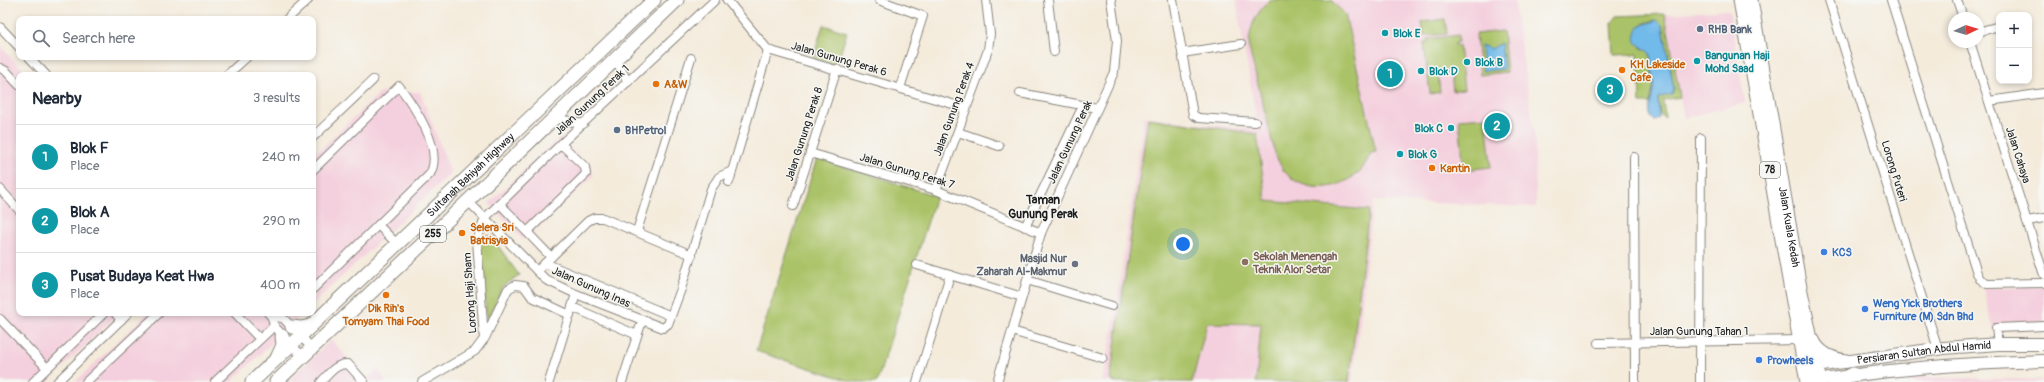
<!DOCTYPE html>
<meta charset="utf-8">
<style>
:root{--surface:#fff;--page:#f6f6f7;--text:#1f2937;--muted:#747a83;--line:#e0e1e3;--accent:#ea580c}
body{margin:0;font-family:Pangolin,sans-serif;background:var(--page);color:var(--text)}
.controls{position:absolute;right:12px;top:12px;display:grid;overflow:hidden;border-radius:8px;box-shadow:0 2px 6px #0003}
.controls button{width:36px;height:36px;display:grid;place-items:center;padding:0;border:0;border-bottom:1px solid var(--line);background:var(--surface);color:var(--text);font:20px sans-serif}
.compass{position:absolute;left:1948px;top:12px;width:36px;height:36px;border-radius:50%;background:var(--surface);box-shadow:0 2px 6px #0003;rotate:86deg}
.you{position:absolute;left:1183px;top:244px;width:14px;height:14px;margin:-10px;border:3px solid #fff;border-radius:50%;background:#1a73e8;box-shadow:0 0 0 6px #1a73e833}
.badge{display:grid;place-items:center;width:26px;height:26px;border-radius:50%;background:var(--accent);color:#fff;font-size:13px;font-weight:700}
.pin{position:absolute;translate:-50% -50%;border:2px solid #fff;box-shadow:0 1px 4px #0006}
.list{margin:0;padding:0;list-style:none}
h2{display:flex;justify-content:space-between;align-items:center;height:52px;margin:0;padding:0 16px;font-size:17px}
h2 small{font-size:13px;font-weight:400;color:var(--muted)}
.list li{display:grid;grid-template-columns:26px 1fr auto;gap:12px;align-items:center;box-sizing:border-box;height:64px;padding:0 16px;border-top:1px solid var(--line)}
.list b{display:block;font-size:15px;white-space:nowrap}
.list p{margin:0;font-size:13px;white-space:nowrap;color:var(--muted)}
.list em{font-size:13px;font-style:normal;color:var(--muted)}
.icon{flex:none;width:22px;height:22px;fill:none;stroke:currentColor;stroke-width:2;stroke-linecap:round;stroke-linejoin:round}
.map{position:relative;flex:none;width:2044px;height:382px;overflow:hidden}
.search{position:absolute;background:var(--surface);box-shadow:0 2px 6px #0003;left:16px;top:16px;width:300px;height:44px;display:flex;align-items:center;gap:10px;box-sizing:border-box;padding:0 14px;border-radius:8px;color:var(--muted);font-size:15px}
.panel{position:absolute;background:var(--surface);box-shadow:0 2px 6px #0003;left:16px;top:72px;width:300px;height:244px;border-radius:8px}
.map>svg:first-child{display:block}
.built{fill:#f4cfdd}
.green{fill:#abc368;stroke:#647042}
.water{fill:#72baea;stroke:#476b83}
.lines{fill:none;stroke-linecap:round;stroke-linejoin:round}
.street-casing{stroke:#88847c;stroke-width:10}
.secondary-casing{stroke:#88847c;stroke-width:14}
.primary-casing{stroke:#88847c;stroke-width:15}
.street{stroke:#fff;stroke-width:8}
.secondary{stroke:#fff;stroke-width:12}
.primary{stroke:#fff;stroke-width:13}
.service-dot{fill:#5c6f8a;stroke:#f6f6f2;stroke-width:1.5}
.culture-dot{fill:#0f9aa8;stroke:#f6f6f2;stroke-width:1.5}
.food-dot{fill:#e8710a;stroke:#f6f6f2;stroke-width:1.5}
.shop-dot{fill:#3f7fe0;stroke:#f6f6f2;stroke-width:1.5}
.education-dot{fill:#8d6e63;stroke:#f6f6f2;stroke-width:1.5}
.worship-dot{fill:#6b7280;stroke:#f6f6f2;stroke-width:1.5}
.labels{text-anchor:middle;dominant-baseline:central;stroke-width:3;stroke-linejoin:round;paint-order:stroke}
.shield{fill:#f6f6f2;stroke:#5d5d5c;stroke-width:1}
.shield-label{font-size:10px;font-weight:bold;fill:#1c1c1c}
.service-label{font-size:11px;font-weight:bold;fill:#4e5e75;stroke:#f6f6f2;text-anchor:start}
.culture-label{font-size:11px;font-weight:bold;fill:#0d838f;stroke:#f6f6f2;text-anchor:start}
.street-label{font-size:11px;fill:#1c1c1c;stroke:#f6f6f2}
.food-label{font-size:11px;font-weight:bold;fill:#c56008;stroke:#f6f6f2;text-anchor:start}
.shop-label{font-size:11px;font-weight:bold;fill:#366cbe;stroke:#f6f6f2;text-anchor:start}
.education-label{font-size:11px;font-weight:bold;fill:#785e54;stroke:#f6f6f2;text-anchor:start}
.worship-label{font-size:11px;font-weight:bold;fill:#5b616d;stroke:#f6f6f2;text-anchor:end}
.neighbourhood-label{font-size:12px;font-weight:bold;fill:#1c1c1c;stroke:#f6f6f2}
</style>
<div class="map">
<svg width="2044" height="382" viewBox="0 0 2044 382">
<rect width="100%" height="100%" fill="#f6f6f2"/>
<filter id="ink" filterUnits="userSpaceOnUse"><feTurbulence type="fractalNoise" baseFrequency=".025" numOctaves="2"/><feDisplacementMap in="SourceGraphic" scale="8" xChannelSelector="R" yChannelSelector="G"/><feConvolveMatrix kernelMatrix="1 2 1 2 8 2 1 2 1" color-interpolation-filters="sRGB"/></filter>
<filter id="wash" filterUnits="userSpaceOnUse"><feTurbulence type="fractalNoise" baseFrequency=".012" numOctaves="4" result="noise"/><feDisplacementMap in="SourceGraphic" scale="16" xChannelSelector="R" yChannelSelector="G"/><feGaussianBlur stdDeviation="0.9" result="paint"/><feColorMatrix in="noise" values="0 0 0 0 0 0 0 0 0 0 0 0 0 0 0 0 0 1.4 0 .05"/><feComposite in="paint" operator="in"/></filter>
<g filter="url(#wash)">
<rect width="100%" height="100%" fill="#f4ebdb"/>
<g class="built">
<path d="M 1236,0 L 1514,0 L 1535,138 L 1536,207 L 1373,201 L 1360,324 L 1352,382 L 1102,382 L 1114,323 L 1144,116 L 1189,123 L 1258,129 Z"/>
<path d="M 1729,10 L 1745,103 L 1684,118 L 1665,14 Z"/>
<path d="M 0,46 L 28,75 L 19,75 L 19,313 L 119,313 L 47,382 L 0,382 Z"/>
<path d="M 381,92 L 420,92 L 451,173 L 313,304 L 313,156 Z"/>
<path d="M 560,137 L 594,175 L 523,240 L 489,203 Z"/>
<path d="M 2044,286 L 2044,328 L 1993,330 L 1983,288 Z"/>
<path d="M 148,313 L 304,313 L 231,382 L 75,382 Z"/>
<path d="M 331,340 L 367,379 L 378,368 L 386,382 L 286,382 Z"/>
<path d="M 1920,377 L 2044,380 L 2044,382 L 1854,382 Z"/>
</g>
<g class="green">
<path d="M 1270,0 L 1331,0 L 1345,14 L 1376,152 L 1371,153 C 1368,159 1365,165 1361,170 C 1341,191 1304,195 1284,171 C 1281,167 1279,161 1276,157 L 1249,48 C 1249,27 1255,14 1270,0 Z"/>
<path d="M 1665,14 L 1680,97 L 1663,100 L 1665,118 L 1660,115 L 1658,99 L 1660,96 L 1674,90 L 1674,88 L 1663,26 L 1657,20 C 1636,24 1634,28 1641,48 L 1647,50 L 1650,54 L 1653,89 L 1650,103 L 1640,103 L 1638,54 L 1614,55 L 1612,23 L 1617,16 Z"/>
<path d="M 1445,19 L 1447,34 L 1424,36 L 1422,22 Z"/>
<path d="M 823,25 L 847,32 L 837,65 L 813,58 Z"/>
<path d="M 1503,31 L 1507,72 L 1480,75 L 1476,34 Z"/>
<path d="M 1458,35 L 1458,42 L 1455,43 L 1455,46 L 1459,46 L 1464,90 L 1453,91 L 1451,73 L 1438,74 L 1440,92 L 1430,94 L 1424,43 L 1428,43 L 1428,39 Z"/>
<path d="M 1486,117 L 1491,167 L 1464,170 L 1459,119 Z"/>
<path d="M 1148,118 L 1257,134 L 1266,201 L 1369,210 L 1349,382 L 1256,382 L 1261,324 L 1207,323 L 1192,382 L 1116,382 L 1110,380 Z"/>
<path d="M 817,158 L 936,196 L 877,382 L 853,382 L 756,351 Z"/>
<path d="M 484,235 L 491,236 L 519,275 L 504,286 L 487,320 L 479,241 Z"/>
</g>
<g class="water">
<path d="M 1657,20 L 1663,26 L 1674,90 L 1672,94 L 1658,98 L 1659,118 L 1655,121 C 1644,113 1653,99 1653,89 C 1654,78 1651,65 1650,54 C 1642,43 1629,48 1639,26 Z"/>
<path d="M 1501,43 L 1504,69 L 1483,71 L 1481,45 L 1491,49 Z"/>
</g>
</g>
<g filter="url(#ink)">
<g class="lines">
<g class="street-casing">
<g id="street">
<path d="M 727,0 L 768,50 L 966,108"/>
<path d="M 879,0 L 923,16 L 900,88"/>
<path d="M 1048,0 L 1054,52"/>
<path d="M 1173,0 L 1193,115 L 1199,118 L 1255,122"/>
<path d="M 1829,0 L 1938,349"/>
<path d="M 1891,0 L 1977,273 L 1980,279 L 1987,284 L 2044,283"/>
<path d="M 1957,0 L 1963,18"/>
<path d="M 287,19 L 308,0"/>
<path d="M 0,27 L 19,47"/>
<path d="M 1978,32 L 1999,26"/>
<path d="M 1970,42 L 2044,275"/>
<path d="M 1182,53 L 1241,44"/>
<path d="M 29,57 L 46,75"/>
<path d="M 615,59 L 628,82"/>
<path d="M 0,68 L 6,71 L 19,85"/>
<path d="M 227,75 L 247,57"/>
<path d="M 1020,93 L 1097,108"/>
<path d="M 1989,101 L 2044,93"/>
<path d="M 554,118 L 583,124"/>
<path d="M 958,132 L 999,146"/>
<path d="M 313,137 L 373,80"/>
<path d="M 810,153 L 936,190 L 1041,233"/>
<path d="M 1634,157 L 1635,382"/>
<path d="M 313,170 L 399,86 C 414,106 444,149 430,174 L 313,289"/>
<path d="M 729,182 L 768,50"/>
<path d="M 0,189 L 19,210"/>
<path d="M 936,190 L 988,50 L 990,34 L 986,0"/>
<path d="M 468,201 L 546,280 L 576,294 L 663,328 L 668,324 L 681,289 L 711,189 L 719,177 L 732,171"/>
<path d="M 500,204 L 551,257"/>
<path d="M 793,206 L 837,69"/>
<path d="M 2027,221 L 2044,218"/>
<path d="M 378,225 L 397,244"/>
<path d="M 1025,227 L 1083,106"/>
<path d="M 637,231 L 691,58"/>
<path d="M 527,232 L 586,174 L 585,167 L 561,144"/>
<path d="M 545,263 L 671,316"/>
<path d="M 917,265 L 1022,297"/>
<path d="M 537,271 L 588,221 L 594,218 L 603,218 L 692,255"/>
<path d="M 1027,280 L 1112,306"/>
<path d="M 572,307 L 637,335"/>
<path d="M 115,313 L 121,320"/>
<path d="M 235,313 L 260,339"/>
<path d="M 268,313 L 272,317 L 274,326 L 303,357"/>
<path d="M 272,317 L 283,318 L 312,348"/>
<path d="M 0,319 L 47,368"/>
<path d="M 1012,331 L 1103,358"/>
<path d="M 485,338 L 508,289 L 515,285 L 524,286 L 532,297 L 570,315"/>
<path d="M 1598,343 L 1799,340"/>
<path d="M 1998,344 L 1996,328 L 2044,326"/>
<path d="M 33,382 L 104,313"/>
<path d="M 57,382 L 128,313"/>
<path d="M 86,382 L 159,313"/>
<path d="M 215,382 L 274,326"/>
<path d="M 321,382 C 328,375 336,363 348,364 L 364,382"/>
<path d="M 422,382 L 475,351 L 484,339 L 477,240 L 485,218 L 561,144 L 715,0"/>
<path d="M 549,382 L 576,294"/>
<path d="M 622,382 L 642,321"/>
<path d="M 917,382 L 950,275"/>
<path d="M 997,382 L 1041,233 L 1114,72 L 1117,41 L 1111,0"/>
<path d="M 1700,382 L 1701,138"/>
</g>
</g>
<g class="secondary-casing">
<g id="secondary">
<path id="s1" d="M 1808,367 L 1944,348 L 1998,344 L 2044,344"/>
<path d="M 1812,382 C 1889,368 1966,363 2044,361"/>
</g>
</g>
<g class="primary-casing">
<g id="primary">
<path d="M 1740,0 L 1807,382"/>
<path id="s2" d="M 1751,0 L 1799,282 L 1820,382"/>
<path d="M 292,327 L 301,328 L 310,326"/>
<path d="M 1813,340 C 1819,354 1832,359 1846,361"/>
<path d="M 278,356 L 283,345 L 282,336"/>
<path id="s3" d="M 252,382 L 654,0"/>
<path d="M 276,382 L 468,201 L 677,0"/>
<path d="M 1837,382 L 1853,374"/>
</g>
</g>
<use href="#street" class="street"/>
<use href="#secondary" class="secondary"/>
<use href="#primary" class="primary"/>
</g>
</g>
<g class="service-dot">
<circle cx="1700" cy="29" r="4"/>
<circle cx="617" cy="130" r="4"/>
</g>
<g class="culture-dot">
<circle cx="1385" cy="33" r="4"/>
<circle cx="1697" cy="61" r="4"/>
<circle cx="1467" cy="62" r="4"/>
<circle cx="1421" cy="71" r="4"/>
<circle cx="1451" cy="128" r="4"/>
<circle cx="1400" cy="154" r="4"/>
</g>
<g class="food-dot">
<circle cx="1622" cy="70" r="4"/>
<circle cx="656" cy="84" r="4"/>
<circle cx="1432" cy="168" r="4"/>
<circle cx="462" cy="233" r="4"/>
<circle cx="386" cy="295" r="4"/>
</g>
<g class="shop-dot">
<circle cx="1824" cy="252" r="4"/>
<circle cx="1865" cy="309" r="4"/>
<circle cx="1759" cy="360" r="4"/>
</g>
<circle class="education-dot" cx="1245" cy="262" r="4"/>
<circle class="worship-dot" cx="1075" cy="264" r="4"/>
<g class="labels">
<g class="shield">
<rect x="1760" y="162" width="20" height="16" rx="3"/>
<rect x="420" y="226" width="26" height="16" rx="3"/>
</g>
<g class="shield-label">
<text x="1770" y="170">78</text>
<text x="433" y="234">255</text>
</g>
<g class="service-label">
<text x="1708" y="29">RHB Bank</text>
<text x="625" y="130">BHPetrol</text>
</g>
<g class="culture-label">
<text x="1393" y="33">Blok E</text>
<text x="1705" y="55">Bangunan Haji<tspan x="1705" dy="13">Mohd Saad</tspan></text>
<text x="1475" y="62">Blok B</text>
<text x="1429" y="71">Blok D</text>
<text x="1443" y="128" text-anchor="end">Blok C</text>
<text x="1408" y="154">Blok G</text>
</g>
<g class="street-label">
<text transform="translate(839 59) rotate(16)">Jalan Gunung Perak 6</text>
<text transform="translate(592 100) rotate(-43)">Jalan Gunung Perak 1</text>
<text transform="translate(954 109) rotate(-70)">Jalan Gunung Perak 4</text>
<text transform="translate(804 134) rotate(-72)">Jalan Gunung Perak 8</text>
<text transform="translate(1070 142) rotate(-65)">Jalan Gunung Perak</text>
<text transform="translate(2018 155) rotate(72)">Jalan Cahaya</text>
<text transform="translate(907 171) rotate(17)">Jalan Gunung Perak 7</text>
<text transform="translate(1894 171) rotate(73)">Lorong Puteri</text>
<text stroke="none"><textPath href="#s3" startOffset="301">Sultanah Bahiyah Highway</textPath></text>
<text stroke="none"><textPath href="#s2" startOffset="230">Jalan Kuala Kedah</textPath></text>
<text transform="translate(591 287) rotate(24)">Jalan Gunung Inas</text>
<text transform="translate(470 293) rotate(-94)">Lorong Haji Sham</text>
<text x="1699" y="331">Jalan Gunung Tahan 1</text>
<text stroke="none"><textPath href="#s1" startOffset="117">Persiaran Sultan Abdul Hamid</textPath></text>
</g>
<g class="food-label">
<text x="1630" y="64">KH Lakeside<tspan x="1630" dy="13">Cafe</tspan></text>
<text x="664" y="84">A&amp;W</text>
<text x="1440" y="168">Kantin</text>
<text x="470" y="227">Selera Sri<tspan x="470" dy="13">Batrisyia</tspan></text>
<text x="386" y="308" text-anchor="middle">Dik Rih's<tspan x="386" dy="13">Tomyam Thai Food</tspan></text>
</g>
<g class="shop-label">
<text x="1832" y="252">KCS</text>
<text x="1873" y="303">Weng Yick Brothers<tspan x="1873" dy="13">Furniture (M) Sdn Bhd</tspan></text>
<text x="1767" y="360">Prowheels</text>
</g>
<g class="education-label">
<text x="1253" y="256">Sekolah Menengah<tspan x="1253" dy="13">Teknik Alor Setar</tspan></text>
</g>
<g class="worship-label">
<text x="1067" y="258">Masjid Nur<tspan x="1067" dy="13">Zaharah Al-Makmur</tspan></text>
</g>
<g class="neighbourhood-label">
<text x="1043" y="200">Taman<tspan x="1043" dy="14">Gunung Perak</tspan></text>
</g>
</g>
</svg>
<div class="controls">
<button>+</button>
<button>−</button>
</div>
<svg class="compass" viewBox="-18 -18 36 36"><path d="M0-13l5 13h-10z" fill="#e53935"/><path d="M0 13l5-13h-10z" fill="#747a83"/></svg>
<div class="you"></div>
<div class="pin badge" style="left:1390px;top:74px;background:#0f9aa8">1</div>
<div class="pin badge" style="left:1497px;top:126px;background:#0f9aa8">2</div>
<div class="pin badge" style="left:1610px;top:90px;background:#0f9aa8">3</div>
<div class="search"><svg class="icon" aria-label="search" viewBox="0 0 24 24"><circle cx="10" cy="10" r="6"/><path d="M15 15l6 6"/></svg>Search here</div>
<section class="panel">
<h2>Nearby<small>3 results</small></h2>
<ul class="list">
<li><span class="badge" style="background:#0f9aa8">1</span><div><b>Blok F</b><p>Place</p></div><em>240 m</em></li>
<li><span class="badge" style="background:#0f9aa8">2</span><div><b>Blok A</b><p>Place</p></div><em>290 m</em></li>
<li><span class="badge" style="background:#0f9aa8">3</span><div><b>Pusat Budaya Keat Hwa</b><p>Place</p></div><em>400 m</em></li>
</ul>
</section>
</div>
